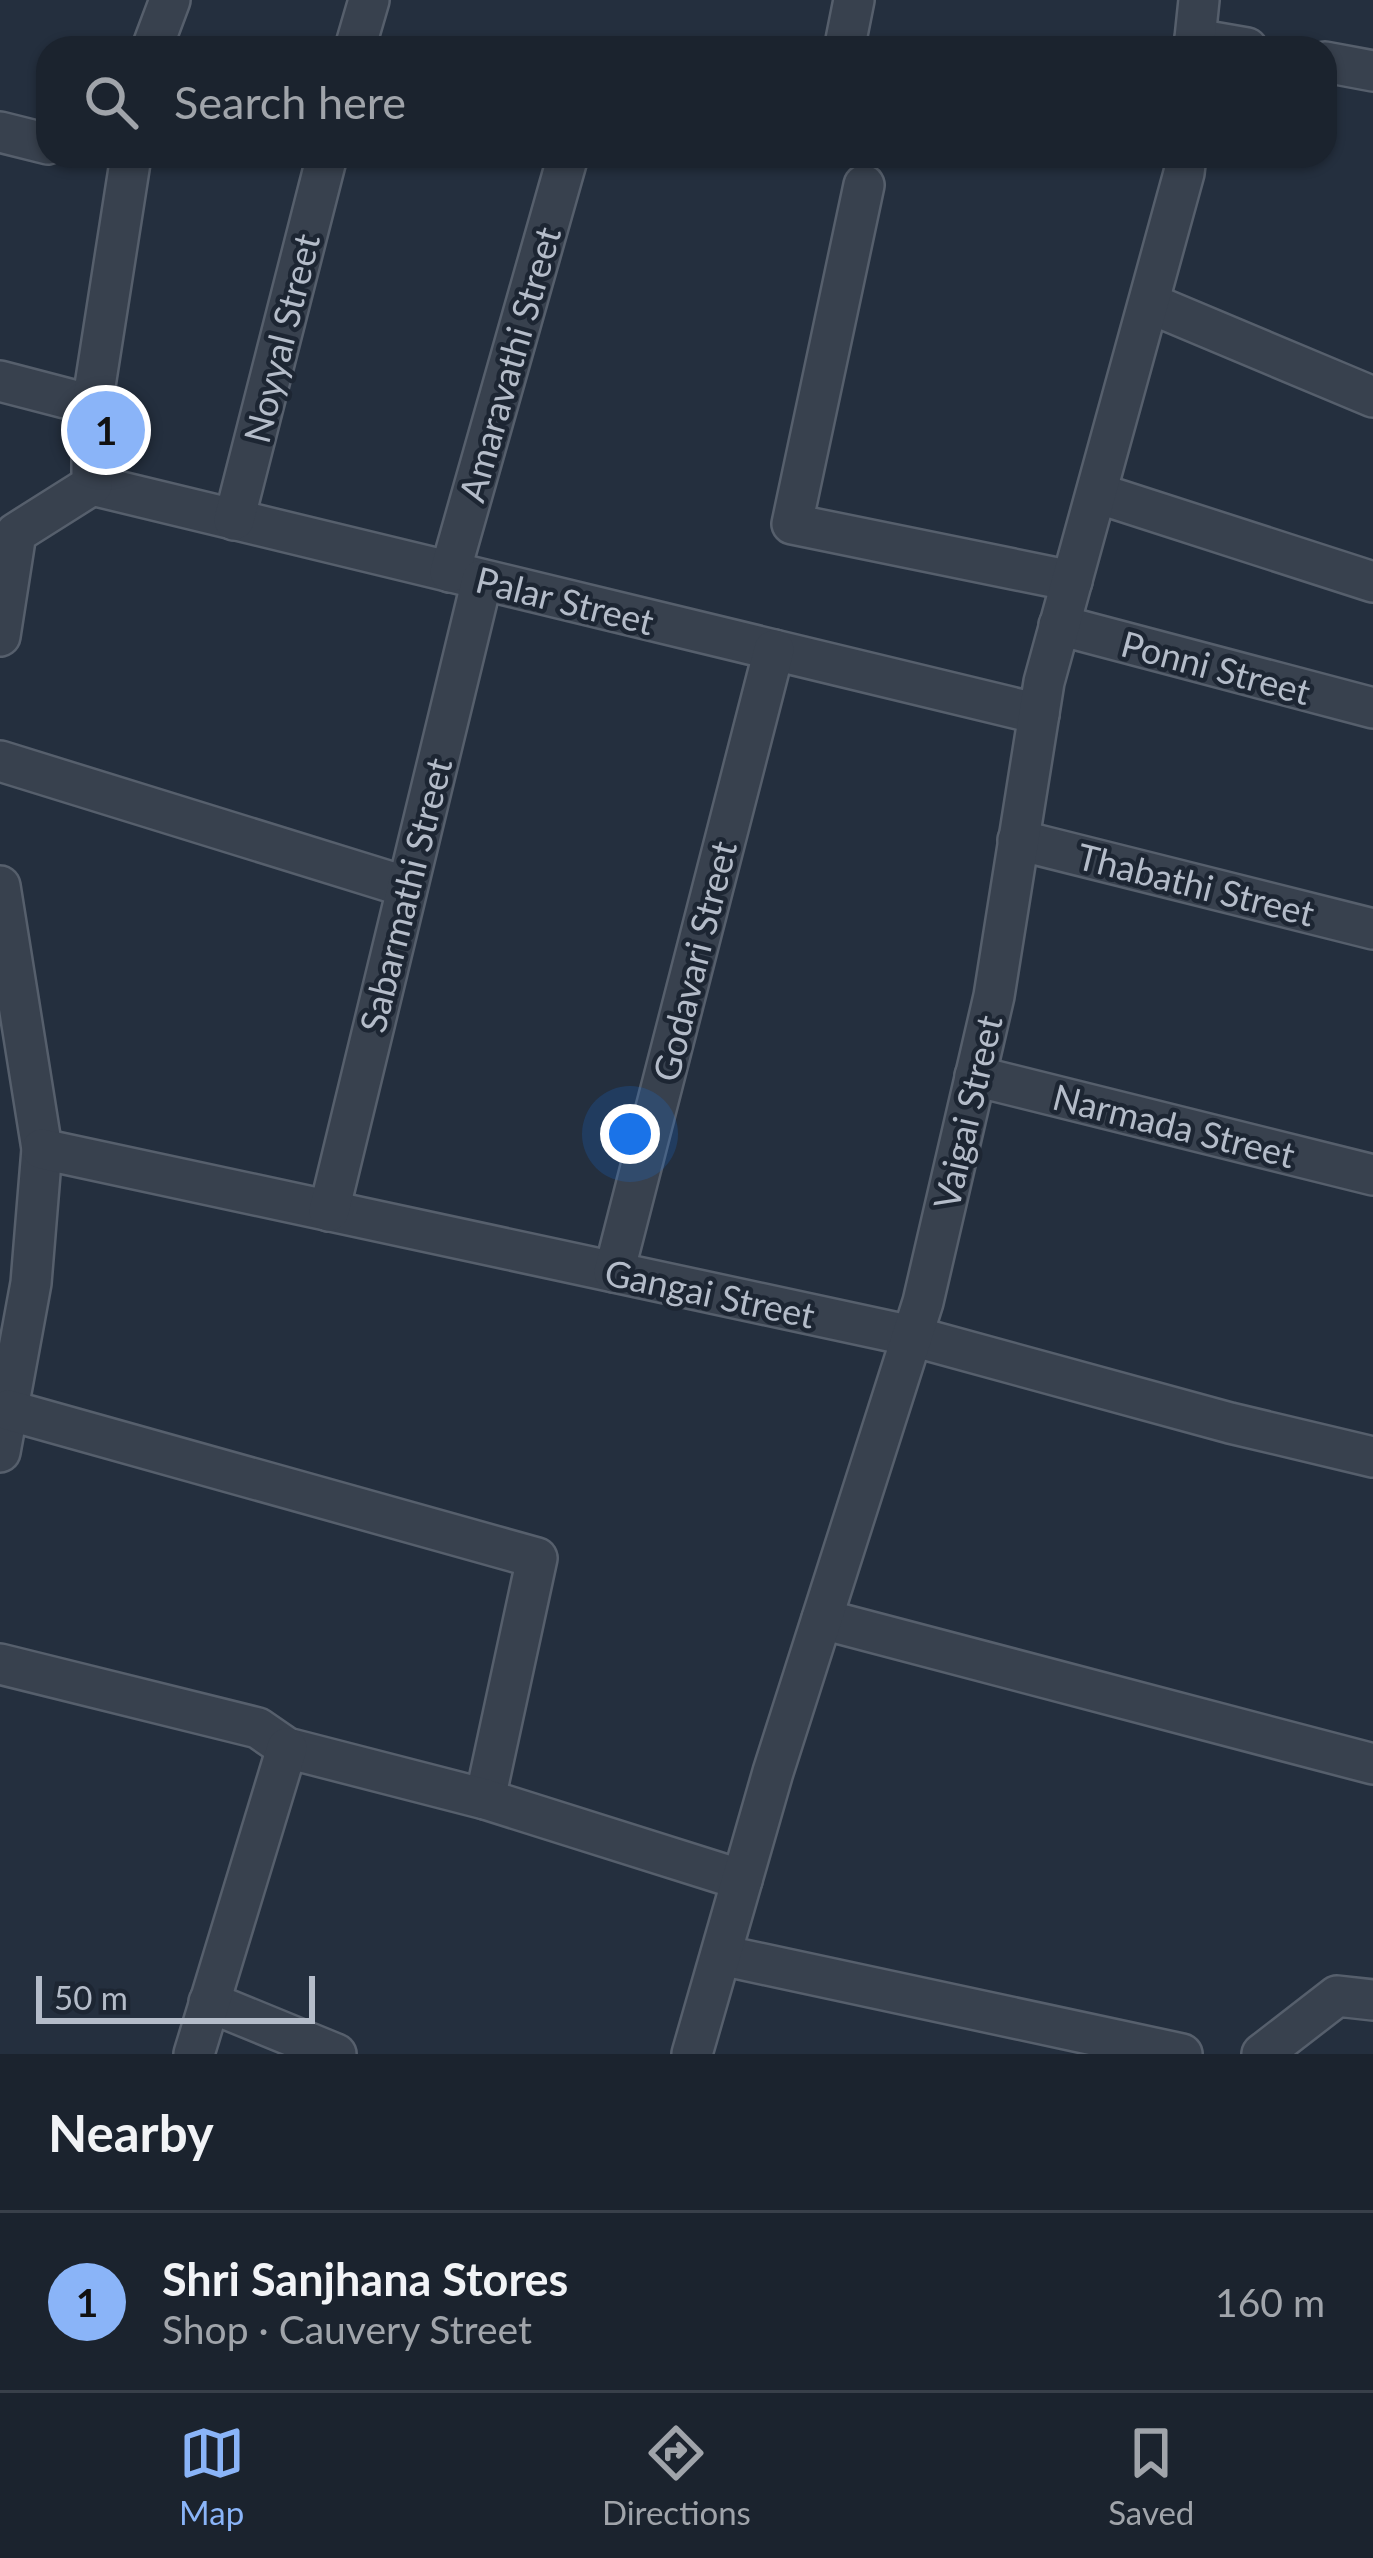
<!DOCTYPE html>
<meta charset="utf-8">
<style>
:root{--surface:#1b232e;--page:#242b36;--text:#f1f3f6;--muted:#a0a4aa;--line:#39404a;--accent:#8ab4f8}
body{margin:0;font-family:Lato,sans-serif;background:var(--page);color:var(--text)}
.scale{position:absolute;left:36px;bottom:30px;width:279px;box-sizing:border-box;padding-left:12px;border:6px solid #b4bcc9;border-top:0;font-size:33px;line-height:42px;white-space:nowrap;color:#b4bcc9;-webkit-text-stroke:9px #1d2633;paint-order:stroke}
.you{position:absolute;left:630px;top:1134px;width:42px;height:42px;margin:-30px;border:9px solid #fff;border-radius:50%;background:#1a73e8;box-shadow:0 0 0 18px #1a73e833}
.badge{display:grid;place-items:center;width:78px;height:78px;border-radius:50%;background:var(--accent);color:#111;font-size:39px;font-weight:700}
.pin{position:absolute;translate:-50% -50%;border:6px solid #fff;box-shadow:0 3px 12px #0006}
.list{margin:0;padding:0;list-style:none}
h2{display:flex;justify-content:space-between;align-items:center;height:156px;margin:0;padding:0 48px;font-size:51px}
h2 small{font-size:39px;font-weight:400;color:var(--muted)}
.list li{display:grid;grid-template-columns:78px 1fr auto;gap:36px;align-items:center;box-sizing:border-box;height:180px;padding:0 48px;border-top:3px solid var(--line)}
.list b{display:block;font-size:45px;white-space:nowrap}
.list p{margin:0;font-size:39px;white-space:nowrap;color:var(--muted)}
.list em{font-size:39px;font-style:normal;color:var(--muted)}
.icon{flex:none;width:66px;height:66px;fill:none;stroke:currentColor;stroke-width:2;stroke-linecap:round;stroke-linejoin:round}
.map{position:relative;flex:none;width:1373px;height:2054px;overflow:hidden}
.search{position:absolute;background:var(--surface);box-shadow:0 3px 9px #0004;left:36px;right:36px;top:36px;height:132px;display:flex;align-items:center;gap:30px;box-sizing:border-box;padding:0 42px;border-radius:36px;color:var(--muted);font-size:45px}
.sheet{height:336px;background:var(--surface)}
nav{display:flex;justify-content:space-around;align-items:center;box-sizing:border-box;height:168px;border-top:3px solid var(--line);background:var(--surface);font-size:33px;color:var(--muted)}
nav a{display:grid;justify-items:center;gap:6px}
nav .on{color:var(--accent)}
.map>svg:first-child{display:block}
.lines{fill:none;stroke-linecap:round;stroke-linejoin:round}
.street-casing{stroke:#565f6c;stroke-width:44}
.street{stroke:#38414e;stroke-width:39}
.labels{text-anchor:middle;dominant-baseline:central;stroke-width:9;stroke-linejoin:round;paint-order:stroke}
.street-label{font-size:36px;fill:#b4bcc9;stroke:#1d2633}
</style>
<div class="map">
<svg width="1373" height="2054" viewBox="0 0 1373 2054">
<rect width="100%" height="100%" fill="#242f3e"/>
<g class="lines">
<g class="street-casing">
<g id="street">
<path d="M 1195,39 L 1247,48"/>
<path d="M 846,40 L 854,0"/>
<path d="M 152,48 L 170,0"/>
<path d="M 355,48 L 369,0"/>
<path d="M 1194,48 L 1199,0"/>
<path d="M 1325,62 L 1373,71"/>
<path d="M 0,132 L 48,144"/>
<path d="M 864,185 L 792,524 L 1072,581"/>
<path d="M 1149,303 L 1373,397"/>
<path d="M 0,381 L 92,405"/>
<path d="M 92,485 L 1039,714"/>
<path d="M 1097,493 L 1373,582"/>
<path d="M 234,520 L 327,156"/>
<path d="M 450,572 L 568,156"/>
<path d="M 1059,625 L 1373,708"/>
<path d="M 0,636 L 16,533 L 92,485 L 92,405 L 131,156"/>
<path d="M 0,761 L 407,887"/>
<path d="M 1018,840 L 1373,929"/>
<path d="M 0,886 L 42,1149 L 31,1283 L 0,1452"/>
<path d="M 975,1076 L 1373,1175"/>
<path d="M 42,1149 L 912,1336 L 1230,1423 L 1373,1457"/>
<path d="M 329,1211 L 482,580"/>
<path d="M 614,1272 L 774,650"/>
<path d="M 8,1410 L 537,1558 L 485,1799"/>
<path d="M 822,1619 L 1373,1764"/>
<path d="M 0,1664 L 258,1728 L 287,1748 L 485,1799 L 742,1880"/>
<path d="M 721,1955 L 1182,2054"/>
<path d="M 209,2002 L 336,2054"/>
<path d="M 194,2054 L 287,1748"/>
<path d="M 692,2054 L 773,1772 L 923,1302 L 994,996 L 1044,682 L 1184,173 L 1186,156"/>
<path d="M 1262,2054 L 1337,1996 L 1373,2000"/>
</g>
</g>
<use href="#street" class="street"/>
</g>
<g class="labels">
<g class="street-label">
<text transform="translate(281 338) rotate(-76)">Noyyal Street</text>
<text transform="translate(509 364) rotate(-74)">Amaravathi Street</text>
<text transform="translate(565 600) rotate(14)">Palar Street</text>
<text transform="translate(1216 667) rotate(15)">Ponni Street</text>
<text transform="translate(1196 884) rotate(14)">Thabathi Street</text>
<text transform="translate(405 895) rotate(-76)">Sabarmathi Street</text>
<text transform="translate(694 961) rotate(-76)">Godavari Street</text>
<text transform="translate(967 1112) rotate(-77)">Vaigai Street</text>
<text transform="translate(1174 1125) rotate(14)">Narmada Street</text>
<text transform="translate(710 1293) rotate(12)">Gangai Street</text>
</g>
</g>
</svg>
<div class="scale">50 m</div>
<div class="you"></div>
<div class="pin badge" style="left:106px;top:430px">1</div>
<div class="search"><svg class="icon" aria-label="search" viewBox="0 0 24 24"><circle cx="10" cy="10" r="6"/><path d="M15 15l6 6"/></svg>Search here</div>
</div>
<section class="sheet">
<h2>Nearby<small></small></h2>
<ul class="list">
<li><span class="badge">1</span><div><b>Shri Sanjhana Stores</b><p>Shop · Cauvery Street</p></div><em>160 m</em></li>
</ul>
</section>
<nav>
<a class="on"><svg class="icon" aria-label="map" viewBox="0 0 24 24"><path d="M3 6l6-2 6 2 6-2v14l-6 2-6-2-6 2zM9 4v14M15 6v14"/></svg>Map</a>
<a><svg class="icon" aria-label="directions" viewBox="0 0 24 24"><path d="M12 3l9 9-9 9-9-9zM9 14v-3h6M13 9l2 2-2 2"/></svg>Directions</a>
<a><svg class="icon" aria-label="saved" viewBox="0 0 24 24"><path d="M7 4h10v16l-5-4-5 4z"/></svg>Saved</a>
</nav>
